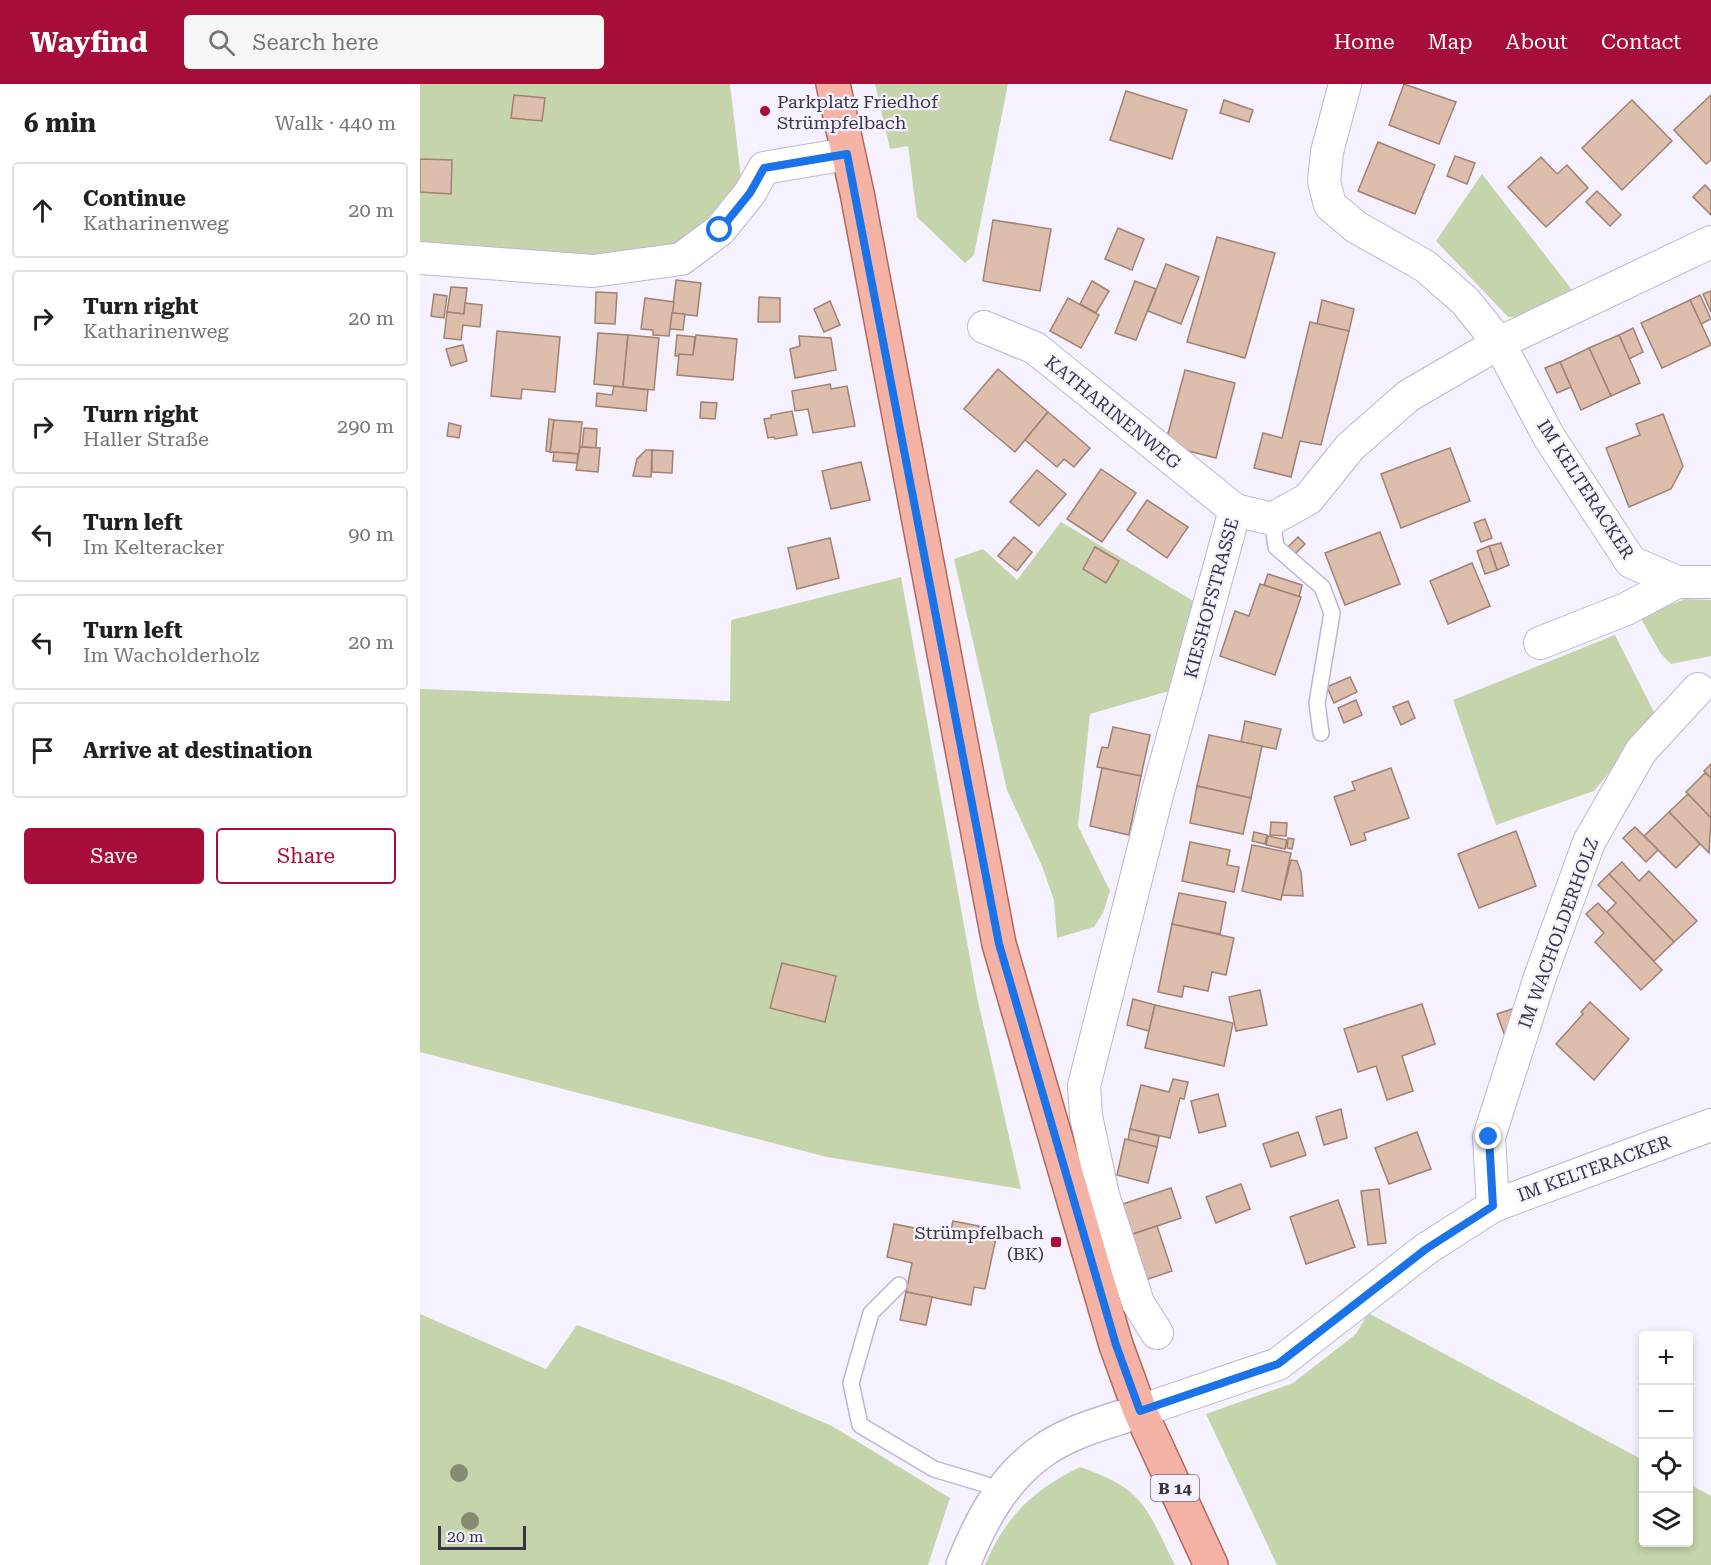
<!DOCTYPE html>
<meta charset="utf-8">
<style>
:root{--surface:#fff;--page:#f6f6f6;--text:#202124;--muted:#757577;--line:#e0e0e0;--accent:#a60d38}
body{margin:0;font-family:"Roboto Serif",serif;background:var(--page);color:var(--text)}
.controls{position:absolute;right:18px;bottom:18px;display:grid;overflow:hidden;border-radius:6px;box-shadow:0 3px 9px #0003}
.controls button{width:54px;height:54px;display:grid;place-items:center;padding:0;border:0;border-bottom:2px solid var(--line);background:var(--surface);color:var(--text);font:30px sans-serif}
.scale{position:absolute;left:18px;bottom:15px;width:88px;box-sizing:border-box;padding-left:6px;border:3px solid #3a3643;border-top:0;font-size:16px;line-height:21px;white-space:nowrap;color:#3a3643;-webkit-text-stroke:4px #f5f1fe;paint-order:stroke}
.stop{position:absolute;width:18px;height:18px;margin:-14px;border:4px solid #1a73e8;border-radius:50%;background:#fff}
.stop.end{background:#1a73e8;border-color:#fff;box-shadow:0 2px 6px #0008}
.list{margin:0;padding:0;list-style:none}
h2{display:flex;justify-content:space-between;align-items:center;height:78px;margin:0;padding:0 24px;font-size:26px}
h2 small{font-size:20px;font-weight:400;color:var(--muted)}
.list li{display:grid;grid-template-columns:39px 1fr auto;gap:18px;align-items:center;box-sizing:border-box;height:96px;margin:0 12px 12px;padding:0 12px;border:2px solid var(--line);border-radius:6px}
.list b{display:block;font-size:22px;white-space:nowrap}
.list p{margin:0;font-size:20px;white-space:nowrap;color:var(--muted)}
.list em{font-size:20px;font-style:normal;color:var(--muted)}
.actions{display:flex;gap:12px;padding:18px 24px}
.actions a{flex:1;padding:14px 0;border:2px solid var(--accent);border-radius:6px;text-align:center;font-size:21px;color:var(--accent)}
.actions .main{background:var(--accent);color:#fff}
.icon{flex:none;width:33px;height:33px;fill:none;stroke:currentColor;stroke-width:2;stroke-linecap:round;stroke-linejoin:round}
.map{position:relative;flex:none;width:1291px;height:1481px;overflow:hidden}
header{display:flex;align-items:center;gap:36px;box-sizing:border-box;height:84px;padding:0 30px;background:var(--accent);color:#fff}
header strong{font-size:28px}
nav{display:flex;gap:33px;margin-inline-start:auto;font-size:21px}
.search{width:420px;height:54px;background:var(--page);display:flex;align-items:center;gap:15px;box-sizing:border-box;padding:0 21px;border-radius:6px;color:var(--muted);font-size:22px}
main{display:flex}
aside{flex:1;background:var(--surface)}
.map>svg:first-child{display:block}
.green{fill:#c6d4ac}
.building{fill:#ddbdab;stroke:#a08272;stroke-width:1.5}
.lines{fill:none;stroke-linecap:round;stroke-linejoin:round}
.service-casing{stroke:#beb5d4;stroke-width:18}
.minor-casing{stroke:#beb5d4;stroke-width:34}
.tertiary-casing{stroke:#beb5d4;stroke-width:36}
.primary-casing{stroke:#b0675d;stroke-width:36}
.service{stroke:#fff;stroke-width:15}
.minor{stroke:#fff;stroke-width:32}
.tertiary{stroke:#fff;stroke-width:33}
.primary{stroke:#f5b3a6;stroke-width:33}
.tree{fill:#858b72}
.route{stroke:#1a73e8;stroke-width:8}
.poi-dot{fill:#a60d38;stroke:#f5f1fe;stroke-width:2}
.labels{text-anchor:middle;dominant-baseline:central;stroke-width:4.5;stroke-linejoin:round;paint-order:stroke}
.shield{fill:#f5f1fe;stroke:#726e7b;stroke-width:1.5}
.shield-label{font-size:16px;font-weight:bold;fill:#3a3643}
.poi-label{font-size:18px;fill:#3a3643;stroke:#f5f1fe;text-anchor:start}
.street-label{font-size:18px;fill:#3a3643;stroke:#f5f1fe}
</style>
<header>
<strong>Wayfind</strong>
<div class="search"><svg class="icon" aria-label="search" viewBox="0 0 24 24"><circle cx="10" cy="10" r="6"/><path d="M15 15l6 6"/></svg>Search here</div>
<nav><a>Home</a><a>Map</a><a>About</a><a>Contact</a></nav>
</header>
<main>
<aside>
<h2>6 min<small>Walk · 440 m</small></h2>
<ul class="list">
<li><svg class="icon" aria-label="ahead" viewBox="0 0 24 24"><path d="M12 20V5M6 11l6-6 6 6"/></svg><div><b>Continue</b><p>Katharinenweg</p></div><em>20 m</em></li>
<li><svg class="icon" aria-label="right" viewBox="0 0 24 24"><path d="M7 20v-9h11M14 6l5 5-5 5"/></svg><div><b>Turn right</b><p>Katharinenweg</p></div><em>20 m</em></li>
<li><svg class="icon" aria-label="right" viewBox="0 0 24 24"><path d="M7 20v-9h11M14 6l5 5-5 5"/></svg><div><b>Turn right</b><p>Haller Straße</p></div><em>290 m</em></li>
<li><svg class="icon" aria-label="left" viewBox="0 0 24 24"><path d="M17 20v-9H6M10 6l-5 5 5 5"/></svg><div><b>Turn left</b><p>Im Kelteracker</p></div><em>90 m</em></li>
<li><svg class="icon" aria-label="left" viewBox="0 0 24 24"><path d="M17 20v-9H6M10 6l-5 5 5 5"/></svg><div><b>Turn left</b><p>Im Wacholderholz</p></div><em>20 m</em></li>
<li><svg class="icon" aria-label="arrive" viewBox="0 0 24 24"><path d="M6 21V4h12l-3 4 3 4H6"/></svg><div><b>Arrive at destination</b></div></li>
</ul>
<div class="actions"><a class="main">Save</a><a>Share</a></div>
</aside>
<div class="map">
<svg width="1291" height="1481" viewBox="0 0 1291 1481">
<rect width="100%" height="100%" fill="#f5f1fe"/>
<g class="green">
<path d="M 0,0 L 310,0 L 321,94 L 277,147 L 227,177 L 0,165 Z"/>
<path d="M 455,0 L 588,0 L 554,171 L 545,179 L 497,133 L 488,62 L 470,65 Z"/>
<path d="M 1062,90 L 1153,207 L 1097,233 L 1088,233 L 1016,157 Z"/>
<path d="M 641,438 L 775,518 L 749,607 L 670,630 L 658,742 L 690,807 L 683,829 L 674,843 L 637,854 L 634,816 L 622,782 L 587,706 L 534,475 L 563,465 L 597,496 Z"/>
<path d="M 481,493 L 557,913 L 601,1105 L 407,1073 L 0,968 L 0,605 L 310,617 L 311,536 Z"/>
<path d="M 1265,515 L 1291,516 L 1291,572 L 1251,580 L 1241,570 L 1220,533 Z"/>
<path d="M 1195,551 L 1236,632 L 1174,707 L 1076,741 L 1033,616 Z"/>
<path d="M 948,1229 L 1223,1376 L 1224,1458 L 1268,1458 L 1269,1400 L 1291,1412 L 1291,1481 L 857,1481 L 786,1330 L 873,1299 L 936,1250 Z"/>
<path d="M 0,1230 L 126,1285 L 157,1241 L 319,1302 L 412,1342 L 530,1414 L 508,1481 L 0,1481 Z"/>
<path d="M 660,1383 C 725,1405 726,1424 755,1481 L 565,1481 C 585,1433 613,1406 660,1383 Z"/>
</g>
<g class="building">
<path d="M 984,0 L 1036,18 L 1019,60 L 969,41 Z"/>
<path d="M 706,7 L 767,26 L 752,75 L 690,56 Z"/>
<path d="M 94,11 L 125,14 L 122,37 L 91,34 Z"/>
<path d="M 1291,11 L 1291,76 L 1286,80 L 1254,46 Z"/>
<path d="M 804,16 L 833,26 L 829,38 L 800,29 Z"/>
<path d="M 1212,16 L 1252,57 L 1202,106 L 1162,64 Z"/>
<path d="M 958,58 L 1015,81 L 995,130 L 938,107 Z"/>
<path d="M 1035,72 L 1055,79 L 1047,100 L 1027,92 Z"/>
<path d="M 1121,73 L 1137,90 L 1147,81 L 1168,104 L 1126,143 L 1088,103 Z"/>
<path d="M 0,75 L 32,76 L 31,110 L 0,108 Z"/>
<path d="M 1285,101 L 1291,107 L 1291,131 L 1273,113 Z"/>
<path d="M 1177,107 L 1201,131 L 1190,142 L 1166,118 Z"/>
<path d="M 573,136 L 631,145 L 620,207 L 563,197 Z"/>
<path d="M 698,144 L 724,155 L 712,186 L 685,175 Z"/>
<path d="M 797,153 L 855,169 L 825,274 L 767,258 Z"/>
<path d="M 746,180 L 779,193 L 761,240 L 728,227 Z"/>
<path d="M 256,196 L 281,199 L 277,232 L 252,229 Z"/>
<path d="M 672,197 L 689,207 L 676,229 L 660,220 Z"/>
<path d="M 715,197 L 736,205 L 716,256 L 695,249 Z"/>
<path d="M 31,203 L 47,204 L 44,230 L 27,228 Z"/>
<path d="M 1291,207 L 1291,228 L 1283,210 Z"/>
<path d="M 176,208 L 197,209 L 195,240 L 175,239 Z"/>
<path d="M 14,210 L 27,212 L 24,234 L 11,232 Z"/>
<path d="M 1280,211 L 1291,235 L 1281,240 L 1270,216 Z"/>
<path d="M 339,213 L 360,214 L 360,238 L 338,238 Z"/>
<path d="M 225,214 L 254,218 L 249,252 L 233,251 L 233,246 L 221,245 Z"/>
<path d="M 648,214 L 679,231 L 661,264 L 630,247 Z"/>
<path d="M 902,216 L 934,225 L 929,247 L 897,240 Z"/>
<path d="M 1270,216 L 1291,261 L 1242,284 L 1221,239 Z"/>
<path d="M 410,217 L 420,241 L 404,248 L 394,225 Z"/>
<path d="M 45,219 L 62,221 L 60,243 L 43,241 L 41,256 L 24,254 L 27,228 L 44,230 Z"/>
<path d="M 252,229 L 265,230 L 263,246 L 250,245 Z"/>
<path d="M 890,238 L 929,247 L 901,361 L 880,357 L 871,393 L 834,384 L 843,349 L 862,354 Z"/>
<path d="M 1213,244 L 1223,268 L 1209,275 L 1199,251 Z"/>
<path d="M 77,247 L 140,253 L 135,308 L 102,305 L 101,315 L 71,312 Z"/>
<path d="M 178,249 L 208,251 L 203,303 L 174,300 Z"/>
<path d="M 208,251 L 239,254 L 234,306 L 203,303 Z"/>
<path d="M 257,251 L 275,253 L 273,271 L 255,272 Z"/>
<path d="M 276,251 L 317,255 L 313,296 L 257,291 L 259,270 L 273,271 Z"/>
<path d="M 1199,251 L 1220,299 L 1191,312 L 1169,264 Z"/>
<path d="M 379,252 L 411,254 L 416,286 L 375,294 L 370,265 L 380,262 Z"/>
<path d="M 43,261 L 47,277 L 31,282 L 26,265 Z"/>
<path d="M 1169,264 L 1191,312 L 1161,326 L 1140,278 Z"/>
<path d="M 1140,278 L 1151,303 L 1137,309 L 1125,284 Z"/>
<path d="M 578,285 L 628,328 L 595,368 L 544,325 Z"/>
<path d="M 765,286 L 815,299 L 796,374 L 745,361 Z"/>
<path d="M 410,300 L 411,305 L 427,302 L 435,342 L 393,349 L 388,325 L 375,327 L 372,307 Z"/>
<path d="M 194,302 L 228,306 L 226,327 L 176,322 L 177,309 L 192,311 Z"/>
<path d="M 281,318 L 297,319 L 295,335 L 280,334 Z"/>
<path d="M 372,327 L 377,351 L 355,355 L 354,353 L 348,354 L 344,335 L 351,334 L 351,331 Z"/>
<path d="M 628,328 L 670,364 L 654,383 L 644,375 L 637,383 L 605,356 Z"/>
<path d="M 1243,330 L 1263,382 L 1251,405 L 1209,423 L 1186,364 L 1220,351 L 1216,340 Z"/>
<path d="M 129,335 L 134,336 L 130,368 L 126,367 Z"/>
<path d="M 134,336 L 162,338 L 159,370 L 130,368 Z"/>
<path d="M 29,339 L 41,342 L 39,354 L 27,352 Z"/>
<path d="M 164,344 L 177,345 L 176,364 L 162,363 Z"/>
<path d="M 160,363 L 180,364 L 178,388 L 156,386 Z"/>
<path d="M 1030,364 L 1050,417 L 981,444 L 961,390 Z"/>
<path d="M 226,366 L 232,366 L 231,393 L 213,392 L 217,375 Z"/>
<path d="M 232,366 L 253,367 L 252,389 L 232,388 Z"/>
<path d="M 134,368 L 158,370 L 157,379 L 133,377 Z"/>
<path d="M 441,378 L 450,416 L 411,425 L 402,387 Z"/>
<path d="M 681,385 L 716,409 L 682,458 L 647,435 Z"/>
<path d="M 617,386 L 646,410 L 619,442 L 590,418 Z"/>
<path d="M 727,416 L 768,443 L 747,474 L 707,446 Z"/>
<path d="M 1065,435 L 1072,454 L 1061,458 L 1054,439 Z"/>
<path d="M 960,448 L 980,500 L 925,521 L 905,469 Z"/>
<path d="M 594,453 L 612,468 L 597,487 L 578,472 Z"/>
<path d="M 878,453 L 885,460 L 875,470 L 868,463 Z"/>
<path d="M 410,454 L 419,494 L 377,505 L 368,464 Z"/>
<path d="M 1081,459 L 1089,481 L 1077,486 L 1069,462 Z"/>
<path d="M 1069,462 L 1077,486 L 1065,490 L 1057,467 Z"/>
<path d="M 675,463 L 699,477 L 686,499 L 663,485 Z"/>
<path d="M 1052,479 L 1070,522 L 1028,540 L 1010,497 Z"/>
<path d="M 848,490 L 882,501 L 879,513 L 844,501 Z"/>
<path d="M 840,500 L 881,513 L 855,591 L 800,572 L 815,527 L 829,532 Z"/>
<path d="M 930,593 L 937,608 L 914,619 L 907,603 Z"/>
<path d="M 936,616 L 942,631 L 924,639 L 918,624 Z"/>
<path d="M 988,617 L 995,634 L 981,641 L 973,623 Z"/>
<path d="M 825,637 L 861,645 L 856,665 L 821,658 Z"/>
<path d="M 693,643 L 730,651 L 721,692 L 677,683 L 682,663 L 688,664 Z"/>
<path d="M 789,651 L 842,662 L 831,714 L 777,702 Z"/>
<path d="M 1291,680 L 1291,694 L 1284,687 Z"/>
<path d="M 682,684 L 721,692 L 709,751 L 670,742 Z"/>
<path d="M 971,684 L 989,734 L 944,749 L 946,756 L 931,761 L 914,713 L 935,706 L 932,698 Z"/>
<path d="M 1285,689 L 1291,694 L 1291,734 L 1266,708 Z"/>
<path d="M 777,702 L 831,714 L 823,750 L 770,739 Z"/>
<path d="M 1268,710 L 1291,734 L 1289,769 L 1249,728 Z"/>
<path d="M 1249,728 L 1280,760 L 1256,784 L 1224,752 Z"/>
<path d="M 851,738 L 867,739 L 866,752 L 850,751 Z"/>
<path d="M 1215,743 L 1238,766 L 1226,778 L 1203,754 Z"/>
<path d="M 1096,747 L 1116,802 L 1059,824 L 1038,770 Z"/>
<path d="M 834,748 L 847,751 L 845,760 L 832,757 Z"/>
<path d="M 848,752 L 867,756 L 865,765 L 846,761 Z"/>
<path d="M 868,754 L 874,755 L 872,765 L 867,764 Z"/>
<path d="M 770,758 L 810,766 L 807,781 L 819,783 L 814,808 L 762,797 Z"/>
<path d="M 832,761 L 871,769 L 861,816 L 822,807 Z"/>
<path d="M 871,776 L 877,777 L 881,788 L 883,812 L 862,811 Z"/>
<path d="M 1202,778 L 1219,797 L 1229,787 L 1277,837 L 1254,858 L 1189,790 Z"/>
<path d="M 1189,790 L 1254,858 L 1234,877 L 1187,828 L 1196,819 L 1178,801 Z"/>
<path d="M 759,809 L 806,818 L 800,850 L 752,840 Z"/>
<path d="M 1178,819 L 1242,886 L 1221,906 L 1175,858 L 1184,849 L 1166,830 Z"/>
<path d="M 752,840 L 814,854 L 806,891 L 792,888 L 788,907 L 764,902 L 762,913 L 738,908 Z"/>
<path d="M 362,879 L 416,892 L 405,938 L 350,924 Z"/>
<path d="M 840,906 L 847,941 L 816,947 L 809,913 Z"/>
<path d="M 713,915 L 735,921 L 729,947 L 707,941 Z"/>
<path d="M 1170,918 L 1209,955 L 1174,996 L 1136,960 L 1163,930 L 1161,928 Z"/>
<path d="M 1002,920 L 1015,960 L 982,972 L 993,1007 L 967,1016 L 956,982 L 938,988 L 924,945 Z"/>
<path d="M 735,921 L 813,939 L 804,982 L 725,964 Z"/>
<path d="M 1092,925 L 1100,949 L 1086,955 L 1077,930 Z"/>
<path d="M 753,995 L 768,998 L 764,1015 L 760,1014 L 750,1054 L 710,1045 L 721,1001 L 749,1008 Z"/>
<path d="M 798,1010 L 806,1042 L 779,1049 L 771,1017 Z"/>
<path d="M 921,1025 L 927,1054 L 904,1061 L 896,1033 Z"/>
<path d="M 710,1045 L 739,1052 L 737,1063 L 708,1056 Z"/>
<path d="M 878,1048 L 886,1071 L 851,1083 L 843,1060 Z"/>
<path d="M 997,1048 L 1011,1085 L 969,1100 L 955,1064 Z"/>
<path d="M 705,1055 L 737,1063 L 728,1099 L 697,1091 Z"/>
<path d="M 821,1100 L 830,1125 L 796,1139 L 786,1113 Z"/>
<path d="M 751,1104 L 761,1134 L 701,1154 L 691,1124 Z"/>
<path d="M 959,1105 L 966,1159 L 948,1161 L 941,1107 Z"/>
<path d="M 918,1116 L 935,1163 L 886,1180 L 870,1133 Z"/>
<path d="M 533,1137 L 559,1142 L 558,1150 L 576,1154 L 565,1205 L 554,1203 L 551,1221 L 486,1208 L 492,1179 L 467,1173 L 474,1140 L 530,1151 Z"/>
<path d="M 737,1142 L 752,1187 L 716,1199 L 701,1154 Z"/>
<path d="M 486,1208 L 512,1213 L 506,1241 L 480,1236 Z"/>
</g>
<g class="lines">
<g class="service-casing">
<g id="service">
<path d="M 852,435 L 856,463 L 902,503 L 912,529 L 897,619 L 901,649"/>
<path d="M 479,1201 L 451,1229 L 431,1299 L 440,1341 L 514,1385 L 564,1400 L 580,1408"/>
</g>
</g>
<g class="minor-casing">
<g id="minor">
<path d="M 925,0 L 907,68 L 904,97 L 910,121 L 936,143 L 1005,182 L 1045,217 L 1079,259 L 1129,353 L 1211,478 L 1257,498 L 1291,498"/>
<path d="M 0,174 L 173,187 L 261,175 L 300,146 L 330,109 L 344,84 L 427,70"/>
<path d="M 564,243 L 615,264 L 815,426"/>
<path d="M 1120,559 L 1206,525 L 1257,498"/>
<path d="M 1073,1122 L 1069,1053 L 1120,893 L 1169,758 L 1221,667 L 1278,605"/>
<path d="M 737,1249 L 718,1219 L 683,1111 L 666,1032 L 664,1002 L 737,711 L 815,426 L 852,435 L 888,415 L 930,363 L 988,312 L 1079,259 L 1291,158"/>
<path d="M 720,1327 L 858,1280 L 1006,1165 L 1073,1122 L 1291,1041"/>
</g>
</g>
<g class="tertiary-casing">
<path id="tertiary" d="M 543,1481 C 560,1438 582,1396 621,1368 C 649,1347 688,1338 720,1327"/>
</g>
<g class="primary-casing">
<path id="primary" d="M 413,0 L 437,109 L 579,860 L 696,1261 L 720,1327 L 791,1481"/>
</g>
<use href="#service" class="service"/>
<use href="#minor" class="minor"/>
<use href="#tertiary" class="tertiary"/>
<use href="#primary" class="primary"/>
</g>
<g class="tree">
<circle cx="39" cy="1389" r="9"/>
<circle cx="50" cy="1437" r="9"/>
</g>
<g class="lines">
<path class="route" d="M 300,146 L 330,109 L 344,84 L 427,70 L 579,860 L 696,1261 L 720,1327 L 858,1280 L 1006,1165 L 1073,1122 L 1069,1053"/>
</g>
<g class="poi-dot">
<circle cx="345" cy="27" r="6"/>
<rect x="630" y="1152" width="12" height="12" rx="3"/>
</g>
<g class="labels">
<rect class="shield" x="731" y="1391" width="48" height="26" rx="4.5"/>
<g class="shield-label">
<text x="755" y="1404">B 14</text>
</g>
<g class="poi-label">
<text x="357" y="17">Parkplatz Friedhof<tspan x="357" dy="21">Strümpfelbach</tspan></text>
<text x="624" y="1148" text-anchor="end">Strümpfelbach<tspan x="624" dy="21">(BK)</tspan></text>
</g>
<g class="street-label">
<text transform="translate(693 328) rotate(39)">KATHARINENWEG</text>
<text transform="translate(1166 405) rotate(57)">IM KELTERACKER</text>
<text transform="translate(791 514) rotate(-75)">KIESHOFSTRASSE</text>
<text transform="translate(1138 849) rotate(-70)">IM WACHOLDERHOLZ</text>
<text transform="translate(1174 1084) rotate(-20)">IM KELTERACKER</text>
</g>
</g>
</svg>
<div class="controls">
<button>+</button>
<button>−</button>
<button><svg class="icon" aria-label="locate" viewBox="0 0 24 24"><circle cx="12" cy="12" r="6"/><path d="M12 2v4M12 18v4M2 12h4M18 12h4"/></svg></button>
<button><svg class="icon" aria-label="layers" viewBox="0 0 24 24"><path d="M12 4l9 5-9 5-9-5zM3 14l9 5 9-5"/></svg></button>
</div>
<div class="scale">20 m</div>
<div class="stop" style="left:300px;top:146px"></div>
<div class="stop end" style="left:1069px;top:1053px"></div>
</div>
</main>
